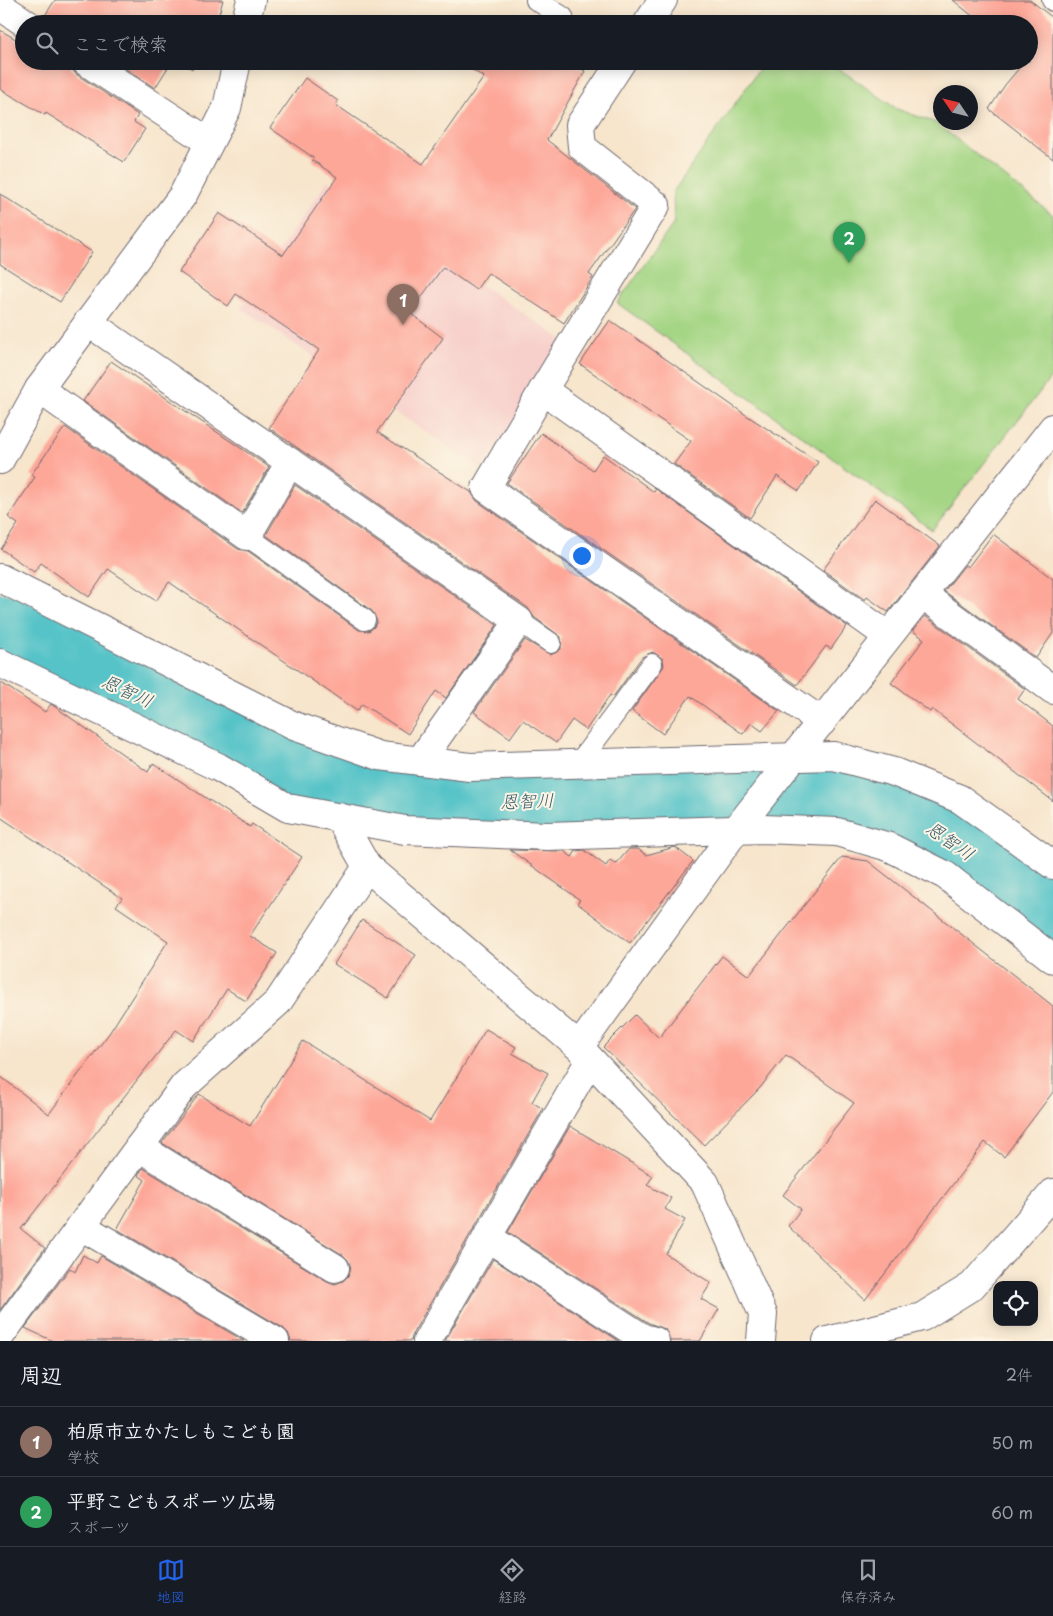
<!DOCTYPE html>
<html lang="ja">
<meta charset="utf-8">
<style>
:root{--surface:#171b24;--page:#20242c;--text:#f1f3f6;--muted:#9ea1a6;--line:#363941;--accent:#2563eb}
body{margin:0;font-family:"Playpen Sans","Klee One",sans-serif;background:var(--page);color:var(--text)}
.controls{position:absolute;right:15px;bottom:15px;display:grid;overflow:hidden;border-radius:10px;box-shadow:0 2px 12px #0003}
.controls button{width:45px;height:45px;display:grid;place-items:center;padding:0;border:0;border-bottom:1px solid var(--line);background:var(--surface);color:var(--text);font:25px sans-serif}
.compass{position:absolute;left:933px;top:85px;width:45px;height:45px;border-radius:50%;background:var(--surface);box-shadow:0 2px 12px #0003;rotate:305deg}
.you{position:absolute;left:581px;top:555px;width:18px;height:18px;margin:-12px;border:4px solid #fff;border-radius:50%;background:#1a73e8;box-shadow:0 0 0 8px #1a73e833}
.badge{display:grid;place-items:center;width:32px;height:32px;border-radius:50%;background:var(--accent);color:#fff;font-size:16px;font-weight:700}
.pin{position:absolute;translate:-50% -41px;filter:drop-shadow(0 1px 2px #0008)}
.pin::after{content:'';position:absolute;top:26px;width:18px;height:15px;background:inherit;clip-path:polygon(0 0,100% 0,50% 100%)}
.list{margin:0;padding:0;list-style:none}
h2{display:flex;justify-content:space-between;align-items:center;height:65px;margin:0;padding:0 20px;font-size:21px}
h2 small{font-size:16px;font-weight:400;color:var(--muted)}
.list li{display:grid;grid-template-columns:32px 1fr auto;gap:15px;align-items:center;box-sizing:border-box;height:70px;padding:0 20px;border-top:1px solid var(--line)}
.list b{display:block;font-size:19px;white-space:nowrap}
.list p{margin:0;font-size:16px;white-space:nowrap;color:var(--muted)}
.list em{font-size:16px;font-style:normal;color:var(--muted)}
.icon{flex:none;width:28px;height:28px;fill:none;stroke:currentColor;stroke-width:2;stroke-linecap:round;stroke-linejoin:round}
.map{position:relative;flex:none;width:1053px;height:1341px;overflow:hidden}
.search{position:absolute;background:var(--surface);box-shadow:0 2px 12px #0003;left:15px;right:15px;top:15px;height:55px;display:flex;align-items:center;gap:12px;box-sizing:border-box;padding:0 18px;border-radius:28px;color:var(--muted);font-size:19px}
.sheet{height:205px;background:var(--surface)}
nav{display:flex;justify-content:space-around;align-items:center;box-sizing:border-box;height:70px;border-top:1px solid var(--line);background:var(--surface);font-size:14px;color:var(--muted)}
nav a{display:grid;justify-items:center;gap:2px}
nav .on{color:var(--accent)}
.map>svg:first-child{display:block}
.built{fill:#f7d0cb}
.green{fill:#a4d584;stroke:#637c60}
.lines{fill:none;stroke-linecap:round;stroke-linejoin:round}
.river{stroke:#55c3c8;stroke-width:74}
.building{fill:#fda799}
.service-casing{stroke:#6d666e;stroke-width:22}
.minor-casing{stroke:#6d666e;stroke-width:30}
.service{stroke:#fff;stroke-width:20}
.minor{stroke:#fff;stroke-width:28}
.labels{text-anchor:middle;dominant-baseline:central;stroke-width:4;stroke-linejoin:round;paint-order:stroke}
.water-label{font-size:18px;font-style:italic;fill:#345a6c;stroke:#fcf5e5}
</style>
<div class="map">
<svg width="1053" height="1341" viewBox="0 0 1053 1341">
<rect width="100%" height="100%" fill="#fcf5e5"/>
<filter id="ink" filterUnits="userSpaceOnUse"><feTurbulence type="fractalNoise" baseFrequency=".02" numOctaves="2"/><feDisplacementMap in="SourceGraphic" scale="10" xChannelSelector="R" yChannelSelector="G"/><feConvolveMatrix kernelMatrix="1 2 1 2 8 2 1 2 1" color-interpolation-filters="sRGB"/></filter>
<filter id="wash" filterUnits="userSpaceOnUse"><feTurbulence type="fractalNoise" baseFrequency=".0096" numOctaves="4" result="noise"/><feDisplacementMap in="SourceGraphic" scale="20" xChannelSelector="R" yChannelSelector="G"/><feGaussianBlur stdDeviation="1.12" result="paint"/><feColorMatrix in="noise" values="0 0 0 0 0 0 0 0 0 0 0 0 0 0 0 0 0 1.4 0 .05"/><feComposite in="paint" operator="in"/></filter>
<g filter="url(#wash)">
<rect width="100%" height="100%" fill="#f7e5cc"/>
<path class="built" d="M 327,181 L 566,342 L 481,469 L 241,308 Z"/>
<path class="green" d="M 765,61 L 828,61 L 897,109 L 936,123 L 1053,215 L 1053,375 L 932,530 L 617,303 L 674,223 L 673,192 Z"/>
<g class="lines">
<path class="river" d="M 0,630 L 297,769 L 447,802 L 826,791 L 926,820 L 1053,913"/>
</g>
<g id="blocks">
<g class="building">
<path d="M 55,0 L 223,0 L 216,24 L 42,24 L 42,20 Z"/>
<path d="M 953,0 L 1030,0 L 1053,18 L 1053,159 L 989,109 L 1005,85 L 1025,61 L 1029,61 L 1029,24 L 978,24 L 975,21 L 976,19 Z"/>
<path d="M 0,30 L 24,44 L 24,61 L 70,61 L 71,68 L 76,74 L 138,115 L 134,122 L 145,129 L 124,162 L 46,113 L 45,115 L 0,89 Z"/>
<path d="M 114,61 L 172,61 L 155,88 Z"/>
<path d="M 179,61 L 197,61 L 192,69 Z"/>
<path d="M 468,61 L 568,61 L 585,71 L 547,140 L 635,209 L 589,274 L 593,277 L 564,323 L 488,273 L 476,290 L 443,267 L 410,313 L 443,338 L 377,432 L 471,492 L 477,501 L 779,711 L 762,731 L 751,723 L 743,734 L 690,696 L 663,734 L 632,711 L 664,666 L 663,659 L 653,652 L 642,657 L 613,697 L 610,695 L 586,730 L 572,720 L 556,743 L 523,720 L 510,738 L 474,712 L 525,640 L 551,655 L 561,649 L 561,637 L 534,617 L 528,608 L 269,428 L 319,350 L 236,294 L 228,306 L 179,272 L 219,213 L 283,255 L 337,177 L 312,160 L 314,158 L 270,128 L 305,78 L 338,101 L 336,105 L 423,164 L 484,77 L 466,66 Z"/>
<path d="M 0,194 L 92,252 L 60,302 L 0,264 Z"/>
<path d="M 610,320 L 743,413 L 818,462 L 799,491 L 777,476 L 750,518 L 674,464 L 691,441 L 580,364 Z"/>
<path d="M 111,361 L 269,467 L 242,513 L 83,401 Z"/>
<path d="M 65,427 L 238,549 L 248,551 L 359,630 L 369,631 L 374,627 L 377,621 L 372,611 L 266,535 L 295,485 L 497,625 L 446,698 L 436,691 L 408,734 L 362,704 L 357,711 L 169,582 L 156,601 L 108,569 L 89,597 L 41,563 L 34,572 L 1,549 L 18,524 L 8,517 L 35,477 L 31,475 Z"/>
<path d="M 541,433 L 593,470 L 603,455 L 654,492 L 656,489 L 847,626 L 831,649 L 826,646 L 797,685 L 507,483 Z"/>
<path d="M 875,499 L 940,546 L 888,612 L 867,597 L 865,600 L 823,570 Z"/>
<path d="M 993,534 L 1053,579 L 1053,633 L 1036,658 L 944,591 L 965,565 L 968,567 Z"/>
<path d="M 925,616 L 1025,689 L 1018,699 L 1053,726 L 1053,801 L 932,709 L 930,712 L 891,683 L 924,639 L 913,631 Z"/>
<path d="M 0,682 L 45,712 L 51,704 L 148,772 L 153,763 L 250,827 L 252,824 L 302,857 L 250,936 L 277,953 L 246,1001 L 227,989 L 193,1041 L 176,1030 L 21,1229 L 45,1248 L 0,1310 L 0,1076 L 49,1114 L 110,1032 L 168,941 L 116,906 L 122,898 L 0,817 Z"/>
<path d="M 675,847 L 693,861 L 630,943 L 577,903 L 580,900 L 510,850 L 564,851 L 572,857 L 576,851 L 584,850 L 606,866 L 610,860 L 616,864 L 629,849 L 638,849 L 646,855 Z"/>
<path d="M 842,857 L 868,861 L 1053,1006 L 1053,1092 L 1004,1157 L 985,1142 L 865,1300 L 788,1226 L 801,1209 L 783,1195 L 854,1103 L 786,1055 L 760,1088 L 704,1145 L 603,1047 L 635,1015 L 659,1038 L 722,956 L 749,976 Z"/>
<path d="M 362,920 L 416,955 L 388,998 L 334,964 Z"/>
<path d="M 486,1029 L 516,1047 L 512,1053 L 548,1073 L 532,1102 L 543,1109 L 413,1333 L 411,1341 L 291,1341 L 288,1333 L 283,1328 L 117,1229 L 145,1180 L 138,1175 L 143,1168 L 327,1281 L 335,1284 L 343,1281 L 348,1276 L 351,1268 L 348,1260 L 343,1255 L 162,1143 L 199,1094 L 250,1126 L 303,1041 L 430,1121 Z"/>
<path d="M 570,1126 L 653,1176 L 647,1185 L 671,1198 L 665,1209 L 685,1220 L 666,1254 L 711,1283 L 701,1299 L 719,1309 L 700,1341 L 670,1341 L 665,1329 L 649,1323 L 508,1232 Z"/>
<path d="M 83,1255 L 97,1263 L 101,1256 L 244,1341 L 53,1341 L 25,1328 L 70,1268 L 75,1272 Z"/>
<path d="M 493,1259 L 619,1341 L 445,1341 Z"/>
</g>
</g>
</g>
<g filter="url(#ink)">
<use href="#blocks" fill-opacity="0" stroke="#6d666e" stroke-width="1"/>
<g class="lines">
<g class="service-casing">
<g id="service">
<path d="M 536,0 L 563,17"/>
<path d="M 1052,0 L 1053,1"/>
<path d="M 247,536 L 365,620"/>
<path d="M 519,621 L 551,643"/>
<path d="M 578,764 L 652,664"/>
</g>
</g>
<g class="minor-casing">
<g id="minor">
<path d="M 0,6 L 27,24"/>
<path d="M 245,24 L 251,0"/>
<path d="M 647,24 L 663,0"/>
<path d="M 85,61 L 209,142"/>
<path d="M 622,61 L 580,125 L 582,147 L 656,205 L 543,390 L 486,488 L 822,722"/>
<path d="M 88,322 L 519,621 L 420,761"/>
<path d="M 39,389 L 247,536 L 290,462"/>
<path d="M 543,390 L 888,636"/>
<path d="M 0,460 L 39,389 L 183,195 L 227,108 L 237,61"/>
<path d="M 0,578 L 294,726 L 380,756 L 470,767 L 834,756 L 894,772 L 960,799 L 1053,865"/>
<path d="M 922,594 L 1053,690"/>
<path d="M 0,663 L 218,767 L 288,808 L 405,830 L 547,836 L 763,829 L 837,832 L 889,847 L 945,875 L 1053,959"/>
<path d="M 339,817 L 367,867"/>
<path d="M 579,1047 L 735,831 L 1053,428"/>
<path d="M 139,1147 L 335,1268"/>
<path d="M 81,1226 L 275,1341"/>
<path d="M 487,1237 L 643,1338 L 655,1341"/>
<path d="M 0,1336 L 184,1086 L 278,1002 L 367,867 L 579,1047 L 705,1183 L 763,1314 L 761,1341"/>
<path d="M 427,1341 L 590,1060"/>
<path d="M 827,1341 L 922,1317 L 972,1286 L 1053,1193"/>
</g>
</g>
<use href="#service" class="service"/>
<use href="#minor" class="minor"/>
</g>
</g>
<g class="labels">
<g class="water-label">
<text transform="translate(128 690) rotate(25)">恩智川</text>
<text transform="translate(527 800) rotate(-2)">恩智川</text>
<text transform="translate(951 840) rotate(35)">恩智川</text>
</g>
</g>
</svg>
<div class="controls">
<button><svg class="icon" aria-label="locate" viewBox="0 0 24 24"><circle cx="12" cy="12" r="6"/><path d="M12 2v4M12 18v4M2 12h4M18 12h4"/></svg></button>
</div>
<svg class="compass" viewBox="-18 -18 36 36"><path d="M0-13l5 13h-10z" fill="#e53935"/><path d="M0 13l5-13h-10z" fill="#9ea1a6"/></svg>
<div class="you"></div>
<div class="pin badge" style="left:403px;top:325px;background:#8d6e63">1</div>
<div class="pin badge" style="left:849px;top:263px;background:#2e9e5b">2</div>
<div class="search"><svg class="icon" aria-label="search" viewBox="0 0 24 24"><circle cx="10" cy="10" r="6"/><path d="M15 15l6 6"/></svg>ここで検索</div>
</div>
<section class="sheet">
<h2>周辺<small>2件</small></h2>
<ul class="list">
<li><span class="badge" style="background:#8d6e63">1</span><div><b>柏原市立かたしもこども園</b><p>学校</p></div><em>50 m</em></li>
<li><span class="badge" style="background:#2e9e5b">2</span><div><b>平野こどもスポーツ広場</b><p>スポーツ</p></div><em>60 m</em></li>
</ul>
</section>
<nav>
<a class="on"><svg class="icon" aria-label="map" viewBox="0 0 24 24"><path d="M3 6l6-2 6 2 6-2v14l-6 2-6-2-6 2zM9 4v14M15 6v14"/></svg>地図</a>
<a><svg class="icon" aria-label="directions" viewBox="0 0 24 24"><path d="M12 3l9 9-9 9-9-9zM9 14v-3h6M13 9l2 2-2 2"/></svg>経路</a>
<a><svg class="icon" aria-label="saved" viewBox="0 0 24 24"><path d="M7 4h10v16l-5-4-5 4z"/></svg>保存済み</a>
</nav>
